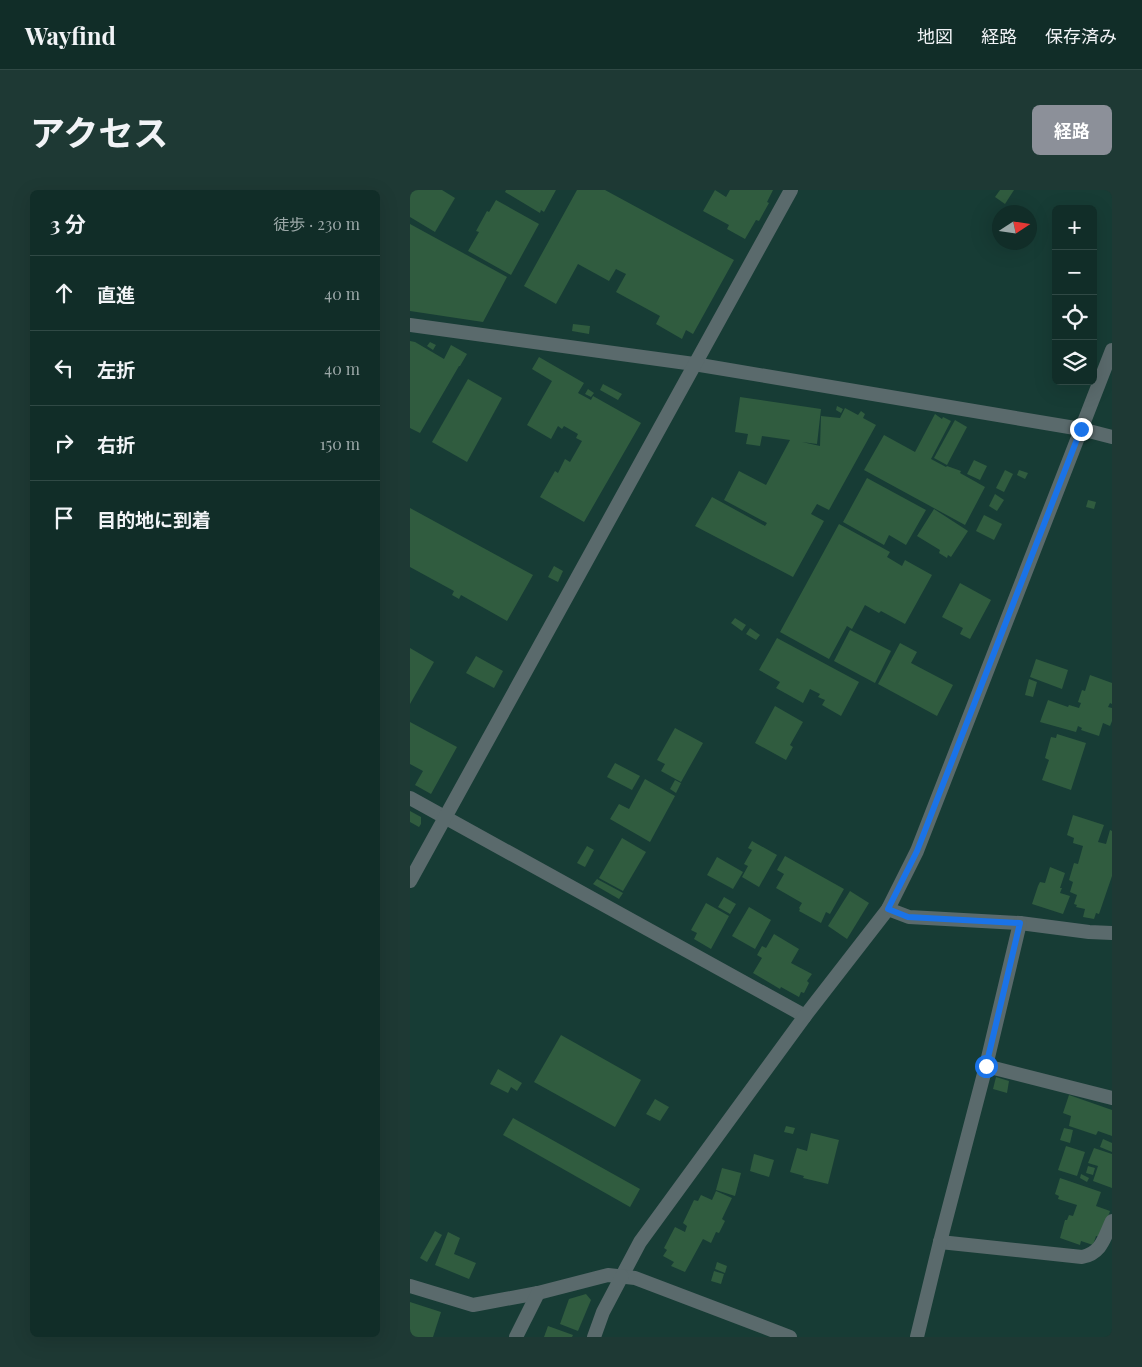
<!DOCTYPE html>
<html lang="ja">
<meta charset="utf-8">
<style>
:root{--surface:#112d28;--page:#1e3934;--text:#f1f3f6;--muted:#9ca8a8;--line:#304945;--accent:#8c9099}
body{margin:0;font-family:"Playfair Display","Noto Sans JP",serif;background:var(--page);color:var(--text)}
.controls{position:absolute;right:15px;top:15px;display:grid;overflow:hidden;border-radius:8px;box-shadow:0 5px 20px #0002}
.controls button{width:45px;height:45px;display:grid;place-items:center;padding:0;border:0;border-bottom:1px solid var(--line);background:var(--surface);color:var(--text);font:25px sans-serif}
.compass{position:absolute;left:582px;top:15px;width:45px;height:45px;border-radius:50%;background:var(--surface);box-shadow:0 5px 20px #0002;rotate:78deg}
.stop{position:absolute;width:15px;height:15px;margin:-11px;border:4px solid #1a73e8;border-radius:50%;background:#fff}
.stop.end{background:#1a73e8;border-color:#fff;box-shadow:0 1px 5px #0008}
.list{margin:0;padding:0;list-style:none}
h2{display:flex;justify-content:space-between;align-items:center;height:65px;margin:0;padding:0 20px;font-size:21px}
h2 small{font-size:16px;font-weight:400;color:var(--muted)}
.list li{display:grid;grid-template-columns:32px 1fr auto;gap:15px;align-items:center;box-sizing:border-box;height:75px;padding:0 20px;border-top:1px solid var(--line)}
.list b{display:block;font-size:19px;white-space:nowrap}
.list em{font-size:16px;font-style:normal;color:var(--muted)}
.icon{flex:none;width:28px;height:28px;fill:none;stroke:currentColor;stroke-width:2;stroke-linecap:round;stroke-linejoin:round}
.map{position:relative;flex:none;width:702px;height:1147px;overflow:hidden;border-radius:8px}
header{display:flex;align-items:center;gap:30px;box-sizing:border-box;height:70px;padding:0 25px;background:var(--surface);border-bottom:1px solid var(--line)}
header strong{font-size:24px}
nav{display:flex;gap:28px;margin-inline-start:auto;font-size:18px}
.intro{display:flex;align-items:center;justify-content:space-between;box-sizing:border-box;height:120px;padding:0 30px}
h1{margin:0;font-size:35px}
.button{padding:12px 22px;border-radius:8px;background:var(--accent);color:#fff;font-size:18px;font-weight:700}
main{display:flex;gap:30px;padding:0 30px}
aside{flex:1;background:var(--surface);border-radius:8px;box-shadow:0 5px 20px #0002}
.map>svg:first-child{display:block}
.building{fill:#305c3f}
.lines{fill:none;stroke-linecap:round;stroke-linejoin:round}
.minor{stroke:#5a6a6c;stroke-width:14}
.tertiary{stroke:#5a6a6c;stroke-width:14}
.route{stroke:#1a73e8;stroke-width:6}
</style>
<header>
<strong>Wayfind</strong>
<nav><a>地図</a><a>経路</a><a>保存済み</a></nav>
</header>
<div class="intro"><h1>アクセス</h1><a class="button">経路</a></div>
<main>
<aside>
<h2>3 分<small>徒歩 · 230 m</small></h2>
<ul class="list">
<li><svg class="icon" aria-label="ahead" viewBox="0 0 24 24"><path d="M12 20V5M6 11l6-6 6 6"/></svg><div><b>直進</b></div><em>40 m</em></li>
<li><svg class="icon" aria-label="left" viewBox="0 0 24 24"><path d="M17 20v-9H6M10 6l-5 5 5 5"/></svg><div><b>左折</b></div><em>40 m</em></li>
<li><svg class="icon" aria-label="right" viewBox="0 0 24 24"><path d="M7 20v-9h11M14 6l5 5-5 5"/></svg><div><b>右折</b></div><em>150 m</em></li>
<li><svg class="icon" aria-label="arrive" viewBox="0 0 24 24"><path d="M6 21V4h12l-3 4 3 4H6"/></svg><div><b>目的地に到着</b></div></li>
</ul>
</aside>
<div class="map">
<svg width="702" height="1147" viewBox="0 0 702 1147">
<rect width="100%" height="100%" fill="#173c35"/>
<g class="building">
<path d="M 0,0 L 32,0 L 45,8 L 25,42 L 0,27 Z"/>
<path d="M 96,0 L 146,0 L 134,22 L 131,20 L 130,23 L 95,2 Z"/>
<path d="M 167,0 L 195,0 L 324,70 L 283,144 L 276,140 L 272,149 L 246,134 L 250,126 L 206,102 L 216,84 L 206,79 L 199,91 L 168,74 L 146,114 L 114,96 Z"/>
<path d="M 305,0 L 316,7 L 320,0 L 363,0 L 357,12 L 359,13 L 349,31 L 346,30 L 335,49 L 317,39 L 319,35 L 293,21 Z"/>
<path d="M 590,0 L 604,0 L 595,14 L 585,7 Z"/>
<path d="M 86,10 L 129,34 L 101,85 L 58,61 L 69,42 L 66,41 L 77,21 L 79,22 Z"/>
<path d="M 0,34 L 97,87 L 73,132 L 0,121 Z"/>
<path d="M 163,134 L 180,136 L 179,144 L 162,141 Z"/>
<path d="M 0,151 L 5,152 L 34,169 L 41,155 L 57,164 L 50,176 L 49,176 L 10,243 L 0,238 Z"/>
<path d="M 20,152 L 26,155 L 23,160 L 17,156 Z"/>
<path d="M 129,167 L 174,193 L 168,203 L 181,210 L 183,206 L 231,233 L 174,332 L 130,307 L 145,281 L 148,283 L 155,269 L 160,272 L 172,251 L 166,248 L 168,244 L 154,236 L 152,239 L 148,236 L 141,249 L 117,235 L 142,191 L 122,179 Z"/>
<path d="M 58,189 L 92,208 L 57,272 L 22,252 Z"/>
<path d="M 193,194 L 212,204 L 208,210 L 190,200 Z"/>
<path d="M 178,199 L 184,203 L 181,207 L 175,204 Z"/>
<path d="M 330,207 L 411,219 L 407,254 L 392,252 L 410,256 L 411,226 L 430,228 L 435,218 L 448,225 L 451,221 L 455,224 L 453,228 L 466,235 L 419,320 L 407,314 L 401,324 L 414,331 L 383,387 L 285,336 L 302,307 L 355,336 L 357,333 L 314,310 L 329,281 L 356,295 L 380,250 L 352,246 L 350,256 L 336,254 L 338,244 L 325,242 Z"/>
<path d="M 427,216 L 433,219 L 431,223 L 426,220 Z"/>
<path d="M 525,224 L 532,229 L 533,227 L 541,231 L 521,269 L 536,277 L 537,276 L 551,281 L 550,283 L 575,297 L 555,335 L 454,280 L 474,245 L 505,262 Z"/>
<path d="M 545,230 L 557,237 L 537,275 L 524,268 Z"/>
<path d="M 564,270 L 577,276 L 570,290 L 557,284 Z"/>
<path d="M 595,280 L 603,284 L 594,302 L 586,298 Z"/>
<path d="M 609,280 L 618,283 L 615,289 L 607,285 Z"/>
<path d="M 457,288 L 516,320 L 496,355 L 479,345 L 474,355 L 433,332 Z"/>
<path d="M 585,304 L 594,310 L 587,321 L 579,316 Z"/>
<path d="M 678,310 L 686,312 L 684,319 L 676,317 Z"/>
<path d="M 0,318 L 123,385 L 97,431 L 51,405 L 49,409 L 42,405 L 44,401 L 0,377 Z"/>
<path d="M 524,319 L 558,341 L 541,367 L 538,365 L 537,368 L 529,363 L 530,360 L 507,346 Z"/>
<path d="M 574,325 L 592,334 L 584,350 L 566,341 Z"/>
<path d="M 429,334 L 480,362 L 477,367 L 492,376 L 495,370 L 522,385 L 495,434 L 471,421 L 469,423 L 455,415 L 442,439 L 437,436 L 419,469 L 370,442 Z"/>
<path d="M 144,376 L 153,381 L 148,392 L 138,387 Z"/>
<path d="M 550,393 L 581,410 L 560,449 L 550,444 L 553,438 L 532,427 Z"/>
<path d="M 325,428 L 336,435 L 332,441 L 321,433 Z"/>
<path d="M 340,438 L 350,445 L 346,450 L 336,444 Z"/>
<path d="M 440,440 L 481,461 L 465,493 L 424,471 Z"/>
<path d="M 367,448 L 449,492 L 431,526 L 412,515 L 415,510 L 408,507 L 410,504 L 400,499 L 393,513 L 366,498 L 370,492 L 349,480 Z"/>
<path d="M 490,453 L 507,462 L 501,473 L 543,495 L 527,526 L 468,494 Z"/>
<path d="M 0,458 L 24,472 L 0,514 Z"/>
<path d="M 66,466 L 93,481 L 84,498 L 56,483 Z"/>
<path d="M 626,469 L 658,480 L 652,499 L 620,487 Z"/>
<path d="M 680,485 L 702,493 L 702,514 L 700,513 L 698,517 L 702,518 L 702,531 L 700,536 L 693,533 L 689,546 L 671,540 L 672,538 L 668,536 L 666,542 L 630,532 L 638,510 L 658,517 L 659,515 L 669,518 L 671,513 L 668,512 L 672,500 L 675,501 Z"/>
<path d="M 619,489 L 627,492 L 623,507 L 615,505 Z"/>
<path d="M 365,516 L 393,532 L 380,555 L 383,557 L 376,570 L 345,553 Z"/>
<path d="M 0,532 L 47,557 L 21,604 L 5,595 L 13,581 L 0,574 Z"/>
<path d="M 265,538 L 293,553 L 271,592 L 251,581 L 255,574 L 247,570 Z"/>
<path d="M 647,544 L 676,553 L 661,600 L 632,590 L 639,570 L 635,568 L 641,547 L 646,548 Z"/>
<path d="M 205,573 L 230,586 L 222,600 L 197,587 Z"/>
<path d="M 235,589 L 265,606 L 240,652 L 200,629 L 209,614 L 219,619 Z"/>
<path d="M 265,590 L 271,593 L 266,603 L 260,599 Z"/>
<path d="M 0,621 L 11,627 L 11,634 L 9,637 L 0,632 Z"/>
<path d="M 663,625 L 694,635 L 688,652 L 696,654 L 700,640 L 702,641 L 702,686 L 689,724 L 686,723 L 684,729 L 673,727 L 675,719 L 666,717 L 667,715 L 664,714 L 667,705 L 660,702 L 663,692 L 659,690 L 664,673 L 668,674 L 673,656 L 663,653 L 664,648 L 657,645 Z"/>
<path d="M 212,648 L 236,662 L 213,701 L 189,688 Z"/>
<path d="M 342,651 L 367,665 L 349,697 L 332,687 L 338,676 L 334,674 L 342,660 L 338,658 Z"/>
<path d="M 177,656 L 184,660 L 175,677 L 167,673 Z"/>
<path d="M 375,666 L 434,699 L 420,724 L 416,722 L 411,733 L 389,721 L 390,719 L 389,718 L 392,713 L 366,698 L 374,684 L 367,680 Z"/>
<path d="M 307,667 L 333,682 L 323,699 L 297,685 Z"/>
<path d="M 640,677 L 655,683 L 650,698 L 652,698 L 650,703 L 660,706 L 653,724 L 622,714 L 628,696 L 630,692 L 635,693 Z"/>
<path d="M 187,689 L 213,703 L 209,709 L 183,694 Z"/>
<path d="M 440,701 L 459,713 L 437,749 L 418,736 Z"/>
<path d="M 314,707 L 326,714 L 320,724 L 308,717 Z"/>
<path d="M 296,713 L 319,726 L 301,759 L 284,749 L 287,743 L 281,740 Z"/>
<path d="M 339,717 L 361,730 L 345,759 L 322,746 Z"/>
<path d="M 364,744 L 389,759 L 381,773 L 402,784 L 397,791 L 399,793 L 394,803 L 391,802 L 389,807 L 371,797 L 370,799 L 343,783 L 352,768 L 347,765 L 352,756 L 356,758 Z"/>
<path d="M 151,845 L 231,890 L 205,937 L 124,892 Z"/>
<path d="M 88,879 L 112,893 L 107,901 L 101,897 L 98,903 L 80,894 Z"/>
<path d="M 586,887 L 599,891 L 597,903 L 583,899 Z"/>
<path d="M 659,905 L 702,920 L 702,946 L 688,941 L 686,945 L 659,936 L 661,926 L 653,923 Z"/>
<path d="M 245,909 L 259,917 L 250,931 L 236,924 Z"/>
<path d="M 103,928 L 230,999 L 220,1017 L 93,945 Z"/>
<path d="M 376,936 L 385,938 L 383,944 L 374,942 Z"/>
<path d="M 654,938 L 663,940 L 660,953 L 650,950 Z"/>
<path d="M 401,943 L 429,950 L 418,994 L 393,988 L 394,986 L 380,982 L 387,958 L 397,961 Z"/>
<path d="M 693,949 L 702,953 L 702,962 L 690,957 Z"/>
<path d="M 656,956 L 675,962 L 667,986 L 648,980 Z"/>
<path d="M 684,958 L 702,964 L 702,998 L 683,991 L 688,976 L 678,973 Z"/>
<path d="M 344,964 L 364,970 L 359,987 L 340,981 Z"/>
<path d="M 678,976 L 685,978 L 683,985 L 676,983 Z"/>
<path d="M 312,978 L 331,983 L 325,1006 L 306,1000 Z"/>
<path d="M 671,984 L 679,988 L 677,992 L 670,988 Z"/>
<path d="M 650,988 L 691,1002 L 686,1016 L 700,1021 L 691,1047 L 686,1046 L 683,1055 L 671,1051 L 670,1055 L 650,1048 L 655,1030 L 657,1030 L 659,1025 L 663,1026 L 667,1015 L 648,1009 L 649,1006 L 645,1004 Z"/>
<path d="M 306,1001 L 322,1008 L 312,1029 L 315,1031 L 309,1043 L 306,1042 L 301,1053 L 293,1049 L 275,1082 L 261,1076 L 264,1072 L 253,1066 L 257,1060 L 254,1058 L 265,1037 L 275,1042 L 277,1036 L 273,1033 L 284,1010 L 288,1011 L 291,1005 L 302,1010 Z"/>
<path d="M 25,1041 L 32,1045 L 17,1072 L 10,1068 Z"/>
<path d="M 38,1042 L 50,1048 L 44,1064 L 66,1073 L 59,1089 L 25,1075 Z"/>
<path d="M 307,1072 L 317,1076 L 315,1083 L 305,1079 Z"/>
<path d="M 304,1081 L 314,1084 L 311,1094 L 301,1091 Z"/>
<path d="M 176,1104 L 181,1110 L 168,1141 L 150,1134 L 159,1109 Z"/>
<path d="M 0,1112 L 31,1122 L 23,1147 L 0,1147 Z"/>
<path d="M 138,1136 L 163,1145 L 162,1147 L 134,1147 Z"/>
</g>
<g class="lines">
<g class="minor">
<path d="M 0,135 L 284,174 L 671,239 L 702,247"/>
<path d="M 0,608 L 395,826"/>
<path d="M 0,691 L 381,0"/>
<path d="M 478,719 L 499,727 L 610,733 L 679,742 L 702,743"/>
<path d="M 576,876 L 702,908"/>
<path d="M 530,1052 L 672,1067 C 692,1063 694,1048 702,1031"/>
<path d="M 212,1086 L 230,1052 L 395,826 L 478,719 L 507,661 L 702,160"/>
<path d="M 0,1096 L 63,1115 L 128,1103 L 198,1085 L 225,1088 L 380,1147"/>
<path d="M 106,1147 L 128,1103"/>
<path d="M 507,1147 L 530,1052 L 576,876 L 610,733"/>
</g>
<path class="tertiary" d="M 184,1147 L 193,1122 L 212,1086"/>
</g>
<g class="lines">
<path class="route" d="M 576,876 L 610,733 L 498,727 L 478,719 L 507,661 L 671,239"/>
</g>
</svg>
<div class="controls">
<button>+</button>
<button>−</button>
<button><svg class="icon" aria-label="locate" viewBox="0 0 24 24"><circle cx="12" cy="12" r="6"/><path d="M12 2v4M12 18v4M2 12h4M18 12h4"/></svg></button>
<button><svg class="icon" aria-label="layers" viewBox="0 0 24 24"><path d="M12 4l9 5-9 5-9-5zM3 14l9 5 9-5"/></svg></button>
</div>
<svg class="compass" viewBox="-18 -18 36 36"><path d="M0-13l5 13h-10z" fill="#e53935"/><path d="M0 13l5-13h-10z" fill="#9ca8a8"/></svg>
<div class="stop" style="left:576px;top:876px"></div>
<div class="stop end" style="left:671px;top:239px"></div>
</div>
</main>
